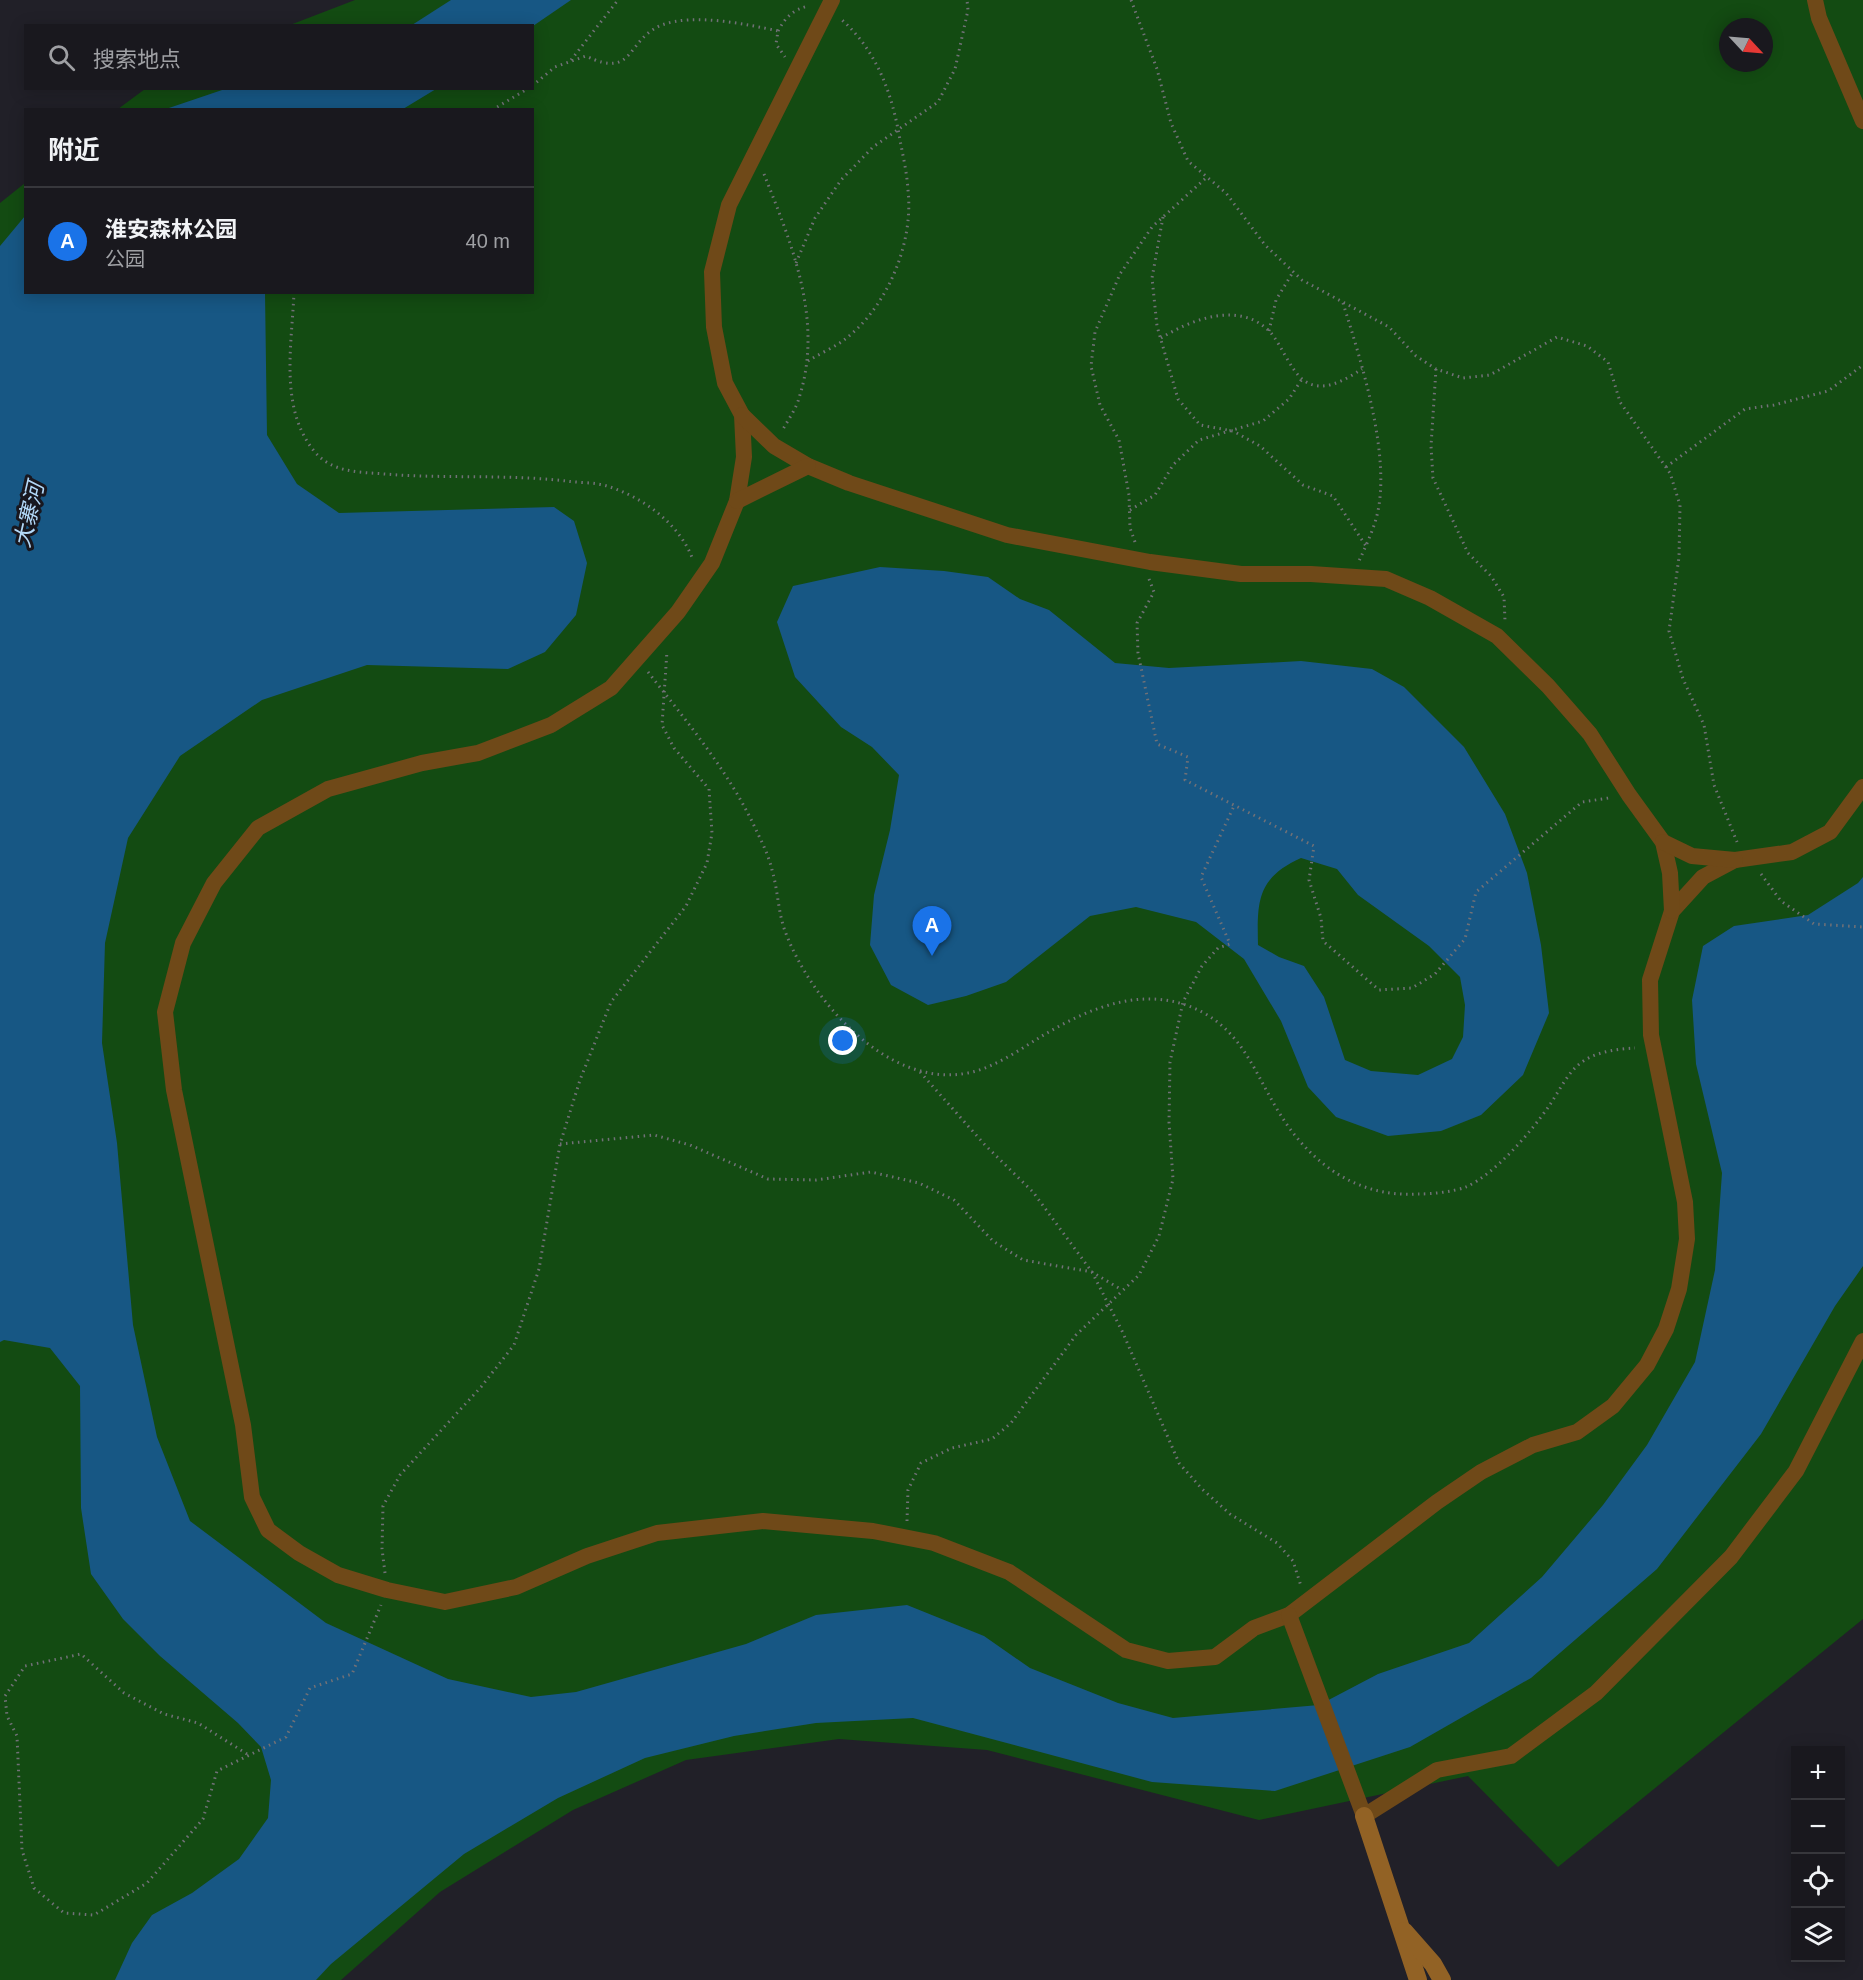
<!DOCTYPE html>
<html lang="zh">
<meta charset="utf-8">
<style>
:root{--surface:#19181e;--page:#222127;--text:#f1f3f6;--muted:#9fa0a4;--line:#37373c;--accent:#1a73e8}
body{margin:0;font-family:Arial,"Noto Sans SC",sans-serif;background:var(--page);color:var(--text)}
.controls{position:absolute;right:18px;bottom:18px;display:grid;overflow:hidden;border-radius:0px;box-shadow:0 3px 15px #0003}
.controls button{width:54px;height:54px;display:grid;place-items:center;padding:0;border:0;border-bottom:2px solid var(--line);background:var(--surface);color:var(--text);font:30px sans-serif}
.compass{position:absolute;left:1719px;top:18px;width:54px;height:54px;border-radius:50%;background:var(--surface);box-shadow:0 3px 15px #0003;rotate:116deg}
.you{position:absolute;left:843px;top:1041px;width:21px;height:21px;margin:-15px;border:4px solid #fff;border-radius:50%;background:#1a73e8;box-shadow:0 0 0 9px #1a73e833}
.badge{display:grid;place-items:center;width:39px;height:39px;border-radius:50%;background:var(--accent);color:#fff;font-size:20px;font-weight:700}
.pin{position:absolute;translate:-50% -50px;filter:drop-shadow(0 2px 3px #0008)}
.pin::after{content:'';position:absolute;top:32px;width:21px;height:18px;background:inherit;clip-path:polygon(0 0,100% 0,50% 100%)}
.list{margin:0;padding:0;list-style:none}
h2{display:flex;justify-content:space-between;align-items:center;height:78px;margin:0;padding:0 24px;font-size:26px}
h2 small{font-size:20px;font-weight:400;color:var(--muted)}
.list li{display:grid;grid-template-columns:39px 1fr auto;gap:18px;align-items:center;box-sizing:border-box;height:108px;padding:0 24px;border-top:2px solid var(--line)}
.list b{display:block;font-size:22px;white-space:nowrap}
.list p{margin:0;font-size:20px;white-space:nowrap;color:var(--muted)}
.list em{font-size:20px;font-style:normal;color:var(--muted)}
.icon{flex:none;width:33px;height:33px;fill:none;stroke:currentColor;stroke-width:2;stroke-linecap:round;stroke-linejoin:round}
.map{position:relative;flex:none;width:1863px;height:1980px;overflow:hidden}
.search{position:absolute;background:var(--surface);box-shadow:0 3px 15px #0003;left:24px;top:24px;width:510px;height:66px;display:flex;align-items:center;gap:15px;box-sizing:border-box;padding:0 21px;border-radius:0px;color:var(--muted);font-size:22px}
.panel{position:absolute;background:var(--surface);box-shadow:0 3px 15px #0003;left:24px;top:108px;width:510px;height:186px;border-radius:0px}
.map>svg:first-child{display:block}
.green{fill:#134b12;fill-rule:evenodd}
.water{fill:#175784;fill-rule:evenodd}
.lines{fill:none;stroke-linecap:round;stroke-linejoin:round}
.path{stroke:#717177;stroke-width:3;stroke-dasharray:1.5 4.5;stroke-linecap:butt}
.street{stroke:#6f4918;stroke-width:16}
.secondary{stroke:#926225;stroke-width:18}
.labels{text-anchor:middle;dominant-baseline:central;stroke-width:6;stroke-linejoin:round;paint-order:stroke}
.water-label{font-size:22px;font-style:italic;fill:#b3d9f9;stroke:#18171f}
</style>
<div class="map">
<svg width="1863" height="1980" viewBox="0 0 1863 1980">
<rect width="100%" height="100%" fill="#212028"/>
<path class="green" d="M 355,0 L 1863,0 L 1863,1619 L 1558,1867 L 1468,1776 L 1259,1820 L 987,1750 L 839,1739 L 686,1760 L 573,1810 L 440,1892 L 341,1980 L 0,1980 L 0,203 L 25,183 L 26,292 L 532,292 L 532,110 L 118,109 L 145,89 L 532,88 L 532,26 L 290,25 ZM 1728,27 L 1764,27 L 1764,63 L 1728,63 Z"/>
<g class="water">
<path d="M 451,0 L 571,0 L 533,26 L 412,25 Z"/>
<path d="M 225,89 L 225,88 L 436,89 L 403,109 L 166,109 Z"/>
<path d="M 25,216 L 26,292 L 265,293 L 267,435 L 297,484 L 339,513 L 554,507 L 574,521 L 587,563 L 576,615 L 545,652 L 508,669 L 367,665 L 262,700 L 180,756 L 128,838 L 105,943 L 102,1043 L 117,1143 L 133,1325 L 157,1437 L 190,1521 L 326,1623 L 448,1679 L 531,1697 L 576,1692 L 746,1644 L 816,1615 L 907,1605 L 984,1636 L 1030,1668 L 1118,1703 L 1173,1718 L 1319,1705 L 1378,1674 L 1469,1643 L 1542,1577 L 1603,1505 L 1647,1445 L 1695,1362 L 1715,1270 L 1722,1173 L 1696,1064 L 1692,1000 L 1703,946 L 1734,926 L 1808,915 L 1858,883 L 1863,877 L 1863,1266 L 1835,1306 L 1761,1434 L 1657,1569 L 1531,1678 L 1410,1747 L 1275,1791 L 1152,1782 L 913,1718 L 816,1723 L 734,1736 L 645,1758 L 558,1798 L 464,1854 L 331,1964 L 316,1980 L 115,1980 L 132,1943 L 152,1915 L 192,1893 L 239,1859 L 268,1818 L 271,1780 L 261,1747 L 238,1723 L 160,1656 L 123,1619 L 91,1574 L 81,1508 L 80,1386 L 50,1348 L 4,1340 L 0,1342 L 0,246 Z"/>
<path d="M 880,567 L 944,571 L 988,577 L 1020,599 L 1049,610 L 1115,663 L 1169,668 L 1301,661 L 1372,669 L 1404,687 L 1464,747 L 1505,814 L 1527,873 L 1541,945 L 1549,1013 L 1523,1075 L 1481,1115 L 1441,1131 L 1388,1136 L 1336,1117 L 1308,1087 L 1281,1021 L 1244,959 L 1196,922 L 1136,907 L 1090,916 L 1006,982 L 966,996 L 928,1005 L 891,985 L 870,945 L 874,895 L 890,830 L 899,775 L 872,747 L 841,727 L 795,677 L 777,622 L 793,586 ZM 1301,858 L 1337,869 L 1358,895 L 1429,946 L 1460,977 L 1465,1005 L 1463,1037 L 1452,1059 L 1418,1075 L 1371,1071 L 1345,1060 L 1324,997 L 1304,966 L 1279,957 L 1258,945 C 1257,901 1257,878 1301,858 Z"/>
</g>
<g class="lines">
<g class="path">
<path d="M 1131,0 L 1157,69 L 1171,123 L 1188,161 L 1226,193 L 1265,245 L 1302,280 L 1389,327 L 1416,356 L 1436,369 L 1463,378 L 1490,375 L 1557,337 L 1587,346 L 1608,362 L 1620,402 L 1670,473 L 1680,505 L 1679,557 L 1669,631 L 1683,679 L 1704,725 L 1714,785 L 1737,842"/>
<path d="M 778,31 C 785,18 793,9 809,6"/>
<path d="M 571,60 L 618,0"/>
<path d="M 532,86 L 555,67 L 586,56 C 635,80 626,39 662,25 C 693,13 746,24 778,31 L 776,44 L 785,57"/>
<path d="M 492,110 L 529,88"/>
<path d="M 764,174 C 792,245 824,321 799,398 C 796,409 788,420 782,431"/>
<path d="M 1163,217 L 1152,278 L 1157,326 L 1178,399 L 1200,425 L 1233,431 L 1260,446 L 1303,485 L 1333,496 L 1366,546"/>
<path d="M 796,263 L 815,218 L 841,180 L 873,147 L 938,102 L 955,69 L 968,10 L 967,0"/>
<path d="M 294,292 C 292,344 279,408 314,451 C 332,473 359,472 385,474 C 445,479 506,474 566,481 C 579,483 594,482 607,486 C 643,497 680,524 693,560"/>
<path d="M 1343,303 C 1361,361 1393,460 1376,519 C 1372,533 1365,548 1359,561"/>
<path d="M 1269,331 L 1276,300 L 1293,272"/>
<path d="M 1161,338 C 1192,319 1241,300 1271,333 C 1281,345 1291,370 1302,379 C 1321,395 1345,380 1362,369"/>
<path d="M 808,361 C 819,354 833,348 844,340 C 887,308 914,243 908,190 C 907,173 903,156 900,140 C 892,93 877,51 841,19"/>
<path d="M 1436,369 L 1431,446 L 1433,478 L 1468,553 L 1491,576 L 1504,597 L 1505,621"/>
<path d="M 1666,467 L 1745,409 L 1774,405 L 1828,391 L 1863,365"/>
<path d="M 1130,510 L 1155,495 L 1173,465 L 1199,440 L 1263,421 L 1289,399 L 1302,379"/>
<path d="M 1135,542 L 1130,528 L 1129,495 L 1119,440 L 1100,405 L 1091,366 L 1095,332 L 1120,274 L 1152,227 L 1207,177"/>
<path d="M 1149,579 L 1154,592 L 1137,623 L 1138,653 L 1157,744 L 1188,757 L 1185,780 L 1314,846 L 1309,880 L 1321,918 L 1323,941 L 1379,990 L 1412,988 L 1435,974 L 1465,939 L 1476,892 L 1582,802 L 1609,798"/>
<path d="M 648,672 C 687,722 731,774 757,832 C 763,844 769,857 772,870 C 778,890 778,912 785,931 C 810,999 887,1089 968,1073 C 994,1068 1019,1050 1042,1036 C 1092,1006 1149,983 1204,1013 C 1241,1034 1254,1069 1274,1104 C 1305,1159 1353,1198 1418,1194 C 1431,1194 1453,1192 1466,1187 C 1495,1174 1531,1132 1549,1106 C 1558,1093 1566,1076 1577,1066 C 1592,1052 1616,1049 1635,1048"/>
<path d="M 1761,874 L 1781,901 L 1814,924 L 1863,927"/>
<path d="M 920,1072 L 985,1145 L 1033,1192 L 1092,1272 L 1123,1333 L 1179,1463 L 1202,1489 L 1230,1514 L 1277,1543 L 1293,1561 L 1301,1586"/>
<path d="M 560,1144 L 654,1135 L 690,1145 L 768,1179 L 816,1180 L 871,1172 L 919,1183 L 954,1200 L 993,1241 L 1023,1260 L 1092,1272 L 1122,1290"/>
<path d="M 907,1521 L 908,1490 L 921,1463 L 952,1448 L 992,1439 L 1011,1423 L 1076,1335 L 1139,1275 L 1159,1236 L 1173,1179 L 1169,1122 L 1170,1062 L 1183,1002 L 1202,966 L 1218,948 L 1230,944 L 1201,877 L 1234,806"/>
<path d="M 385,1573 L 382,1549 L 383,1506 L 400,1475 L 481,1387 L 514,1345 L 539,1269 L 560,1144 L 580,1080 L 611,1002 L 686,906 L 707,863 L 712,833 L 709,789 L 674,748 L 662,725 L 667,651"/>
<path d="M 247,1754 L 198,1723 L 164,1714 L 124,1693 L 81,1654 L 25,1666 L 5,1696 L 7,1716 L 17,1736 L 22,1850 L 34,1888 L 64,1913 L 94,1915 L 147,1883 L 203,1819 L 217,1771 L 286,1737 L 310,1688 L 352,1674 L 381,1605"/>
</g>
<g class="street">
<path d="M 832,0 L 729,205 L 712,272 L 714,327 L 725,383 L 742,415 L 744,457 L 737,501 L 712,563 L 678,612 L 611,688 L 551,725 L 478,753 L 422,763 L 328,789 L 258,828 L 214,883 L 183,943 L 165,1012 L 174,1090 L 243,1425 L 252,1497 L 268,1530 L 299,1553 L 338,1575 L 387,1590 L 445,1602 L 516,1587 L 587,1556 L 657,1533 L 763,1521 L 873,1531 L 934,1543 L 1009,1572 L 1126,1650 L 1168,1661 L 1215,1657 L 1254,1628 L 1289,1615 L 1437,1502 L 1481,1472 L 1533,1445 L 1577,1432 L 1613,1406 L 1647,1365 L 1666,1329 L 1679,1289 L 1687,1239 L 1685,1202 L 1651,1035 L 1650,980 L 1672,911 L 1703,877 L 1735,860 L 1792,852 L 1830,832 L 1863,787"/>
<path d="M 1815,0 L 1819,18 L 1863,121"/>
<path d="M 742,415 L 774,446 L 808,466 L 849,483 L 1007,535 L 1150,562 L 1241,574 L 1311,574 L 1386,579 L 1430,598 L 1497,636 L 1548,686 L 1590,734 L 1629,795 L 1663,842 L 1670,873 L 1672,911"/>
<path d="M 737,501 L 808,466"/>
<path d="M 1663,842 L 1692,856 L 1735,860"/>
<path d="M 1289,1615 L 1364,1816 L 1437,1770 L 1511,1756 L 1596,1693 L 1731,1557 L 1796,1471 L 1863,1341"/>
</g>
<g class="secondary">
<path d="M 1364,1816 L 1418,1980"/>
<path d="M 1404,1931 L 1433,1964 L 1442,1980"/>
</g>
</g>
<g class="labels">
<g class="water-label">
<text transform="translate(29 515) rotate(-77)">大寨河</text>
</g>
</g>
</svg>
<div class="controls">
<button>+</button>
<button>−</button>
<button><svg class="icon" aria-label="locate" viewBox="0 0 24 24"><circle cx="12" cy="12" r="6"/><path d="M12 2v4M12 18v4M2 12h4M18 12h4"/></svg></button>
<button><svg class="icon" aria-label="layers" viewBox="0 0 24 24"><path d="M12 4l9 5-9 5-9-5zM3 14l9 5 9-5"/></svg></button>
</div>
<svg class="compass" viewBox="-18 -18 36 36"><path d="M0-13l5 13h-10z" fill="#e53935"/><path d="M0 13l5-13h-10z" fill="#9fa0a4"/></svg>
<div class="you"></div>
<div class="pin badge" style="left:932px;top:956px">A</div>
<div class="search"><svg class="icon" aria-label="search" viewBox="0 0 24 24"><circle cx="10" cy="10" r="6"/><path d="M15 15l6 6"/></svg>搜索地点</div>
<section class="panel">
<h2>附近<small></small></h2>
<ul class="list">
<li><span class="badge">A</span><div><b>淮安森林公园</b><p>公园</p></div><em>40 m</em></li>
</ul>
</section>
</div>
